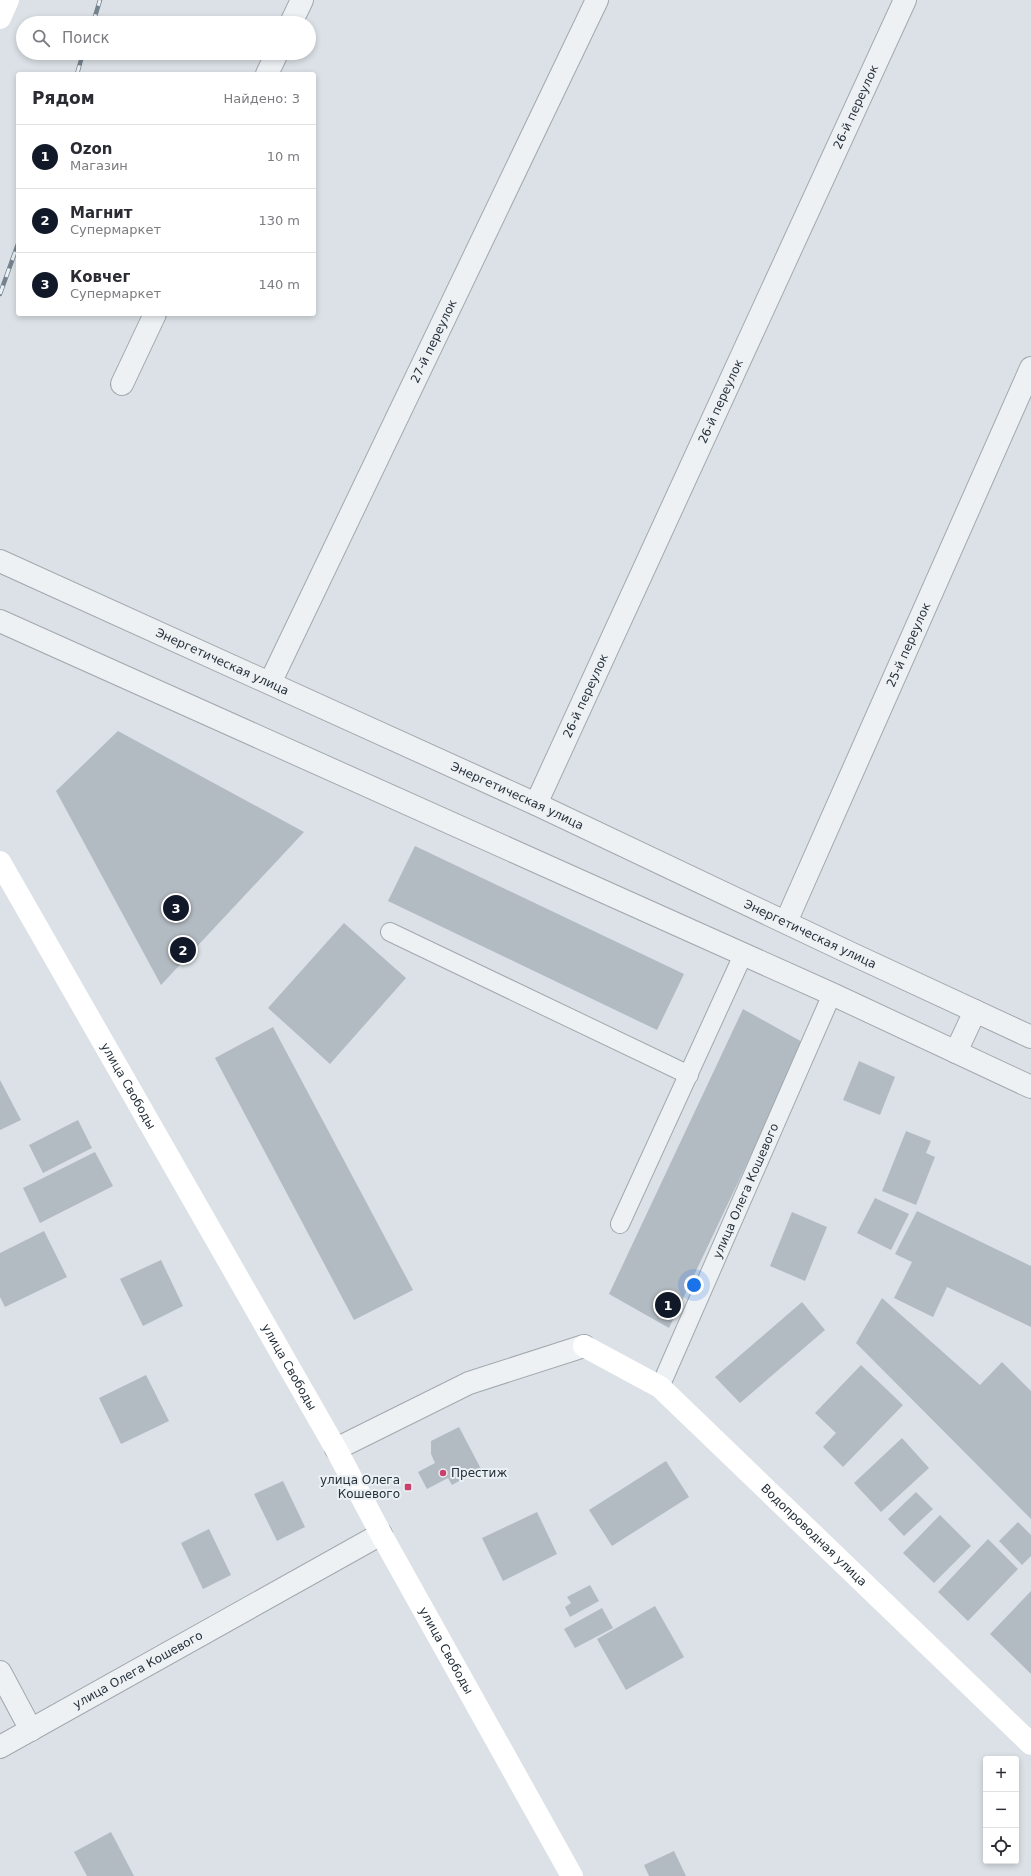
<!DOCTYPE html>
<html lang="ru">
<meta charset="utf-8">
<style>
:root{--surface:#fff;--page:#f7f7f7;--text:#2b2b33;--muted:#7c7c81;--line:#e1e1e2;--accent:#111827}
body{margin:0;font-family:"DejaVu Sans",sans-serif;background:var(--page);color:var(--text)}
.controls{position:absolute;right:12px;bottom:12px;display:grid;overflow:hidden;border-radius:4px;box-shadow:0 2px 6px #0003}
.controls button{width:36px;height:36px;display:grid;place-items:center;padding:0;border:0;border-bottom:1px solid var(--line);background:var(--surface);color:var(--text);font:20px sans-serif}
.you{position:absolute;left:694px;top:1285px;width:14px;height:14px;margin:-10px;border:3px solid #fff;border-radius:50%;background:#1a73e8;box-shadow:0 0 0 6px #1a73e833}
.badge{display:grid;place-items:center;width:26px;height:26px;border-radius:50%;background:var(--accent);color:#fff;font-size:13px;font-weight:700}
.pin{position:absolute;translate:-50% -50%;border:2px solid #fff;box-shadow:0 1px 4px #0006}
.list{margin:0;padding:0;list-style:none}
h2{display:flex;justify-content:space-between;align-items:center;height:52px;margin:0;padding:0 16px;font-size:17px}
h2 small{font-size:13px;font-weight:400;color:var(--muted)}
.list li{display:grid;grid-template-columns:26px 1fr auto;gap:12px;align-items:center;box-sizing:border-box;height:64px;padding:0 16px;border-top:1px solid var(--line)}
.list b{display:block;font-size:15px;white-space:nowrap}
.list p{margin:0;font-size:13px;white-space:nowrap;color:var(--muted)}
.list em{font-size:13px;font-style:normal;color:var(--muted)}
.icon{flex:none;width:22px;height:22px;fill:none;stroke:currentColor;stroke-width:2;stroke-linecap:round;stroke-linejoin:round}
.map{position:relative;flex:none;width:1031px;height:1876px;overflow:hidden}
.search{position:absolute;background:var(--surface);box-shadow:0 2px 6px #0003;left:16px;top:16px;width:300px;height:44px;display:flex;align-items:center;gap:10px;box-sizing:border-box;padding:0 14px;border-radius:22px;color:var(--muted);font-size:15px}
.panel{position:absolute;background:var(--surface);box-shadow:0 2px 6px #0003;left:16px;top:72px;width:300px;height:244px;border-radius:4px}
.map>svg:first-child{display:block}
.building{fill:#b3bbc2}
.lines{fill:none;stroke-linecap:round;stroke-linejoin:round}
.lane-casing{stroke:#a1a9af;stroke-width:20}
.street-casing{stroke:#a1a9af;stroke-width:24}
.lane{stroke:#eef1f4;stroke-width:18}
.street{stroke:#eef1f4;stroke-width:22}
.secondary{stroke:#fff;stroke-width:22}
.rail-casing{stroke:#75838f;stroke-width:4.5}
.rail{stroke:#eaf0f3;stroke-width:3;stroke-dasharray:9;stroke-linecap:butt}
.poi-dot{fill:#ca416d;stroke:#eaf0f3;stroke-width:1.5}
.labels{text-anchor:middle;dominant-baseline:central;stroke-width:4;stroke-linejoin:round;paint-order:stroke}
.street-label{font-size:12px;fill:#26313b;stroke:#eaf0f3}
.poi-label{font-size:12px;fill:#26313b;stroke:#eaf0f3;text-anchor:start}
</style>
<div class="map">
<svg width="1031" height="1876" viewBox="0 0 1031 1876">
<rect width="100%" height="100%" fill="#dbe1e6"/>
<g class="building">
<path d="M 118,731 L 304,832 L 161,985 L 56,791 Z"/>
<path d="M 415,846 L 684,974 L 657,1030 L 388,901 Z"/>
<path d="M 344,923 L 406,978 L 330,1064 L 268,1008 Z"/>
<path d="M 743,1009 L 804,1043 L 669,1328 L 609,1294 Z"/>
<path d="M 273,1027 L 413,1290 L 354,1320 L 215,1058 Z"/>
<path d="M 859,1061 L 895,1077 L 880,1115 L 843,1100 Z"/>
<path d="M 0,1080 L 21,1120 L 0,1130 Z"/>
<path d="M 78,1120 L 92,1148 L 43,1173 L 29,1145 Z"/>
<path d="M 906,1131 L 931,1141 L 926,1153 L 935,1157 L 916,1205 L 882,1191 Z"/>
<path d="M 95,1152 L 113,1186 L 40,1223 L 23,1188 Z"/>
<path d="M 875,1198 L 909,1214 L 891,1250 L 857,1233 Z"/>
<path d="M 917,1211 L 1031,1266 L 1031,1327 L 947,1287 L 933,1317 L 894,1298 L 912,1262 L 895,1254 Z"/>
<path d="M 792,1212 L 827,1227 L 805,1281 L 770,1266 Z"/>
<path d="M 44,1231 L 67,1277 L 5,1307 L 0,1297 L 0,1253 Z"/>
<path d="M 161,1260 L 183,1306 L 143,1326 L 120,1279 Z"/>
<path d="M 882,1298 L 980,1385 L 1002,1362 L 1031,1391 L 1031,1519 L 856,1343 Z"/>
<path d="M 802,1302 L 825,1330 L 740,1403 L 715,1377 Z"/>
<path d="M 861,1365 L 903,1405 L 843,1467 L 823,1447 L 836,1433 L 815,1413 Z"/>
<path d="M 146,1375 L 169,1421 L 121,1444 L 99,1398 Z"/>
<path d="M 459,1427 L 481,1469 L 452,1485 L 448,1478 L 427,1489 L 418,1472 L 435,1463 L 431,1454 L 431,1441 Z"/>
<path d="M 902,1438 L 929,1468 L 881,1512 L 854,1483 Z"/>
<path d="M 666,1461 L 689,1497 L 612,1546 L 589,1510 Z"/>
<path d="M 283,1481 L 305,1527 L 277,1541 L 254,1494 Z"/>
<path d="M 916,1492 L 933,1509 L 904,1536 L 888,1519 Z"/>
<path d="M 537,1512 L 557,1554 L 503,1581 L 482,1538 Z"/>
<path d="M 940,1515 L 971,1546 L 934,1583 L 903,1553 Z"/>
<path d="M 1018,1522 L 1031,1535 L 1031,1556 L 1022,1565 L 999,1541 Z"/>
<path d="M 209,1529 L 231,1575 L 203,1589 L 181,1543 Z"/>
<path d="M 988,1539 L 1018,1569 L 968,1621 L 938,1592 Z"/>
<path d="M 590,1585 L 599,1601 L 570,1617 L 565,1607 L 571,1603 L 567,1597 Z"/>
<path d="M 1031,1591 L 1031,1674 L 990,1634 Z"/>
<path d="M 655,1606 L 684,1657 L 626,1690 L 597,1639 Z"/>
<path d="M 602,1608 L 613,1628 L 575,1648 L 564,1629 Z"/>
<path d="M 111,1832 L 134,1876 L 87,1876 L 74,1852 Z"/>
<path d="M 674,1851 L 686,1876 L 649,1876 L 644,1865 Z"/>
</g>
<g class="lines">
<g class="lane-casing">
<g id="lane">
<path d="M 390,932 L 689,1075"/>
<path d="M 620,1224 L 743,955"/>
<path id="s1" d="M 660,1387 L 832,994"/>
</g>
</g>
<g class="street-casing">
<g id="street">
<path d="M 291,23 L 302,0"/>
<path d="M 267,74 L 277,53"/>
<path d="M 122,384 L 155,314"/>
<path id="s2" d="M 0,561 L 536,804 L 850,953 L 1031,1037"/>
<path d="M 0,621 L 832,994 L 1031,1087"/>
<path id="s3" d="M 270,683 L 597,0"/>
<path id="s4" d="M 536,804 L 905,0"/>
<path id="s5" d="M 786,922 L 1031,368"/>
<path d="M 956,1052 L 975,1011"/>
<path d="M 336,1449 L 469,1383 L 584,1346"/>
<path d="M 0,1672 L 31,1730"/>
<path id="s6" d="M 0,1747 L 381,1534"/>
</g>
</g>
<use href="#lane" class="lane"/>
<use href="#street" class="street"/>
<g class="secondary">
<path d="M 0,18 L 8,0"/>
<path id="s7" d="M 0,862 L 336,1449 L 381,1534 L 572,1876"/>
<path id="s8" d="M 584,1346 L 660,1387 L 1031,1744"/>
</g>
<g class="rail-casing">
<g id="rail">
<path d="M 93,23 L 100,0"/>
<path d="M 77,74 L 83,53"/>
<path d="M 0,294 L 18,244"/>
</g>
</g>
<use href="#rail" class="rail"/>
</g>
<g class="poi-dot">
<circle cx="443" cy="1473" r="4"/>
<rect x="404" y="1483" width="8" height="8" rx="2"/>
</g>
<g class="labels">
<g class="street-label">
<text stroke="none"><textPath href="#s4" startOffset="767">26-й переулок</textPath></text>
<text stroke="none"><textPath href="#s3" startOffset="379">27-й переулок</textPath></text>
<text stroke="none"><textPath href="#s4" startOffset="443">26-й переулок</textPath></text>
<text stroke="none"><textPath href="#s5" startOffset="303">25-й переулок</textPath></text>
<text stroke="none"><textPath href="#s2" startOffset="244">Энергетическая улица</textPath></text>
<text stroke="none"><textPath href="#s4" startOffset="119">26-й переулок</textPath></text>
<text stroke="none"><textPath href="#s2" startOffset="568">Энергетическая улица</textPath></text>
<text stroke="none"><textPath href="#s2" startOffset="892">Энергетическая улица</textPath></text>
<text stroke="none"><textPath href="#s7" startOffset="258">улица Свободы</textPath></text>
<text stroke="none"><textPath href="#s1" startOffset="214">улица Олега Кошевого</textPath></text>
<text stroke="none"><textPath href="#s7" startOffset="582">улица Свободы</textPath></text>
<text stroke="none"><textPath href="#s8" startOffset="300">Водопроводная улица</textPath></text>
<text stroke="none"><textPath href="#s7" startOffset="906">улица Свободы</textPath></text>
<text stroke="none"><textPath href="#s6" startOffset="158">улица Олега Кошевого</textPath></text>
</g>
<g class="poi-label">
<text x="451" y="1473">Престиж</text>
<text x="400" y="1480" text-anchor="end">улица Олега<tspan x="400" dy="14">Кошевого</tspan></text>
</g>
</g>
</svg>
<div class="controls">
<button>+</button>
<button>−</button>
<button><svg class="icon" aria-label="locate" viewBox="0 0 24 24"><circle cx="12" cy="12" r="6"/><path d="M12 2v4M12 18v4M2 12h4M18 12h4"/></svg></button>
</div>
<div class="you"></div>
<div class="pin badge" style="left:668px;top:1305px">1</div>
<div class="pin badge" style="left:183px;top:950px">2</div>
<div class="pin badge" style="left:176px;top:908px">3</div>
<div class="search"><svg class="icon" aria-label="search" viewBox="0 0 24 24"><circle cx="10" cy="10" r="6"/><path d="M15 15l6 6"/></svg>Поиск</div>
<section class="panel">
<h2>Рядом<small>Найдено: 3</small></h2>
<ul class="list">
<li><span class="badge">1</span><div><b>Ozon</b><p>Магазин</p></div><em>10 m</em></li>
<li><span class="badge">2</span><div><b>Магнит</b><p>Супермаркет</p></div><em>130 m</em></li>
<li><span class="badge">3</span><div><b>Ковчег</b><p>Супермаркет</p></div><em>140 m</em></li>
</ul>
</section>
</div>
